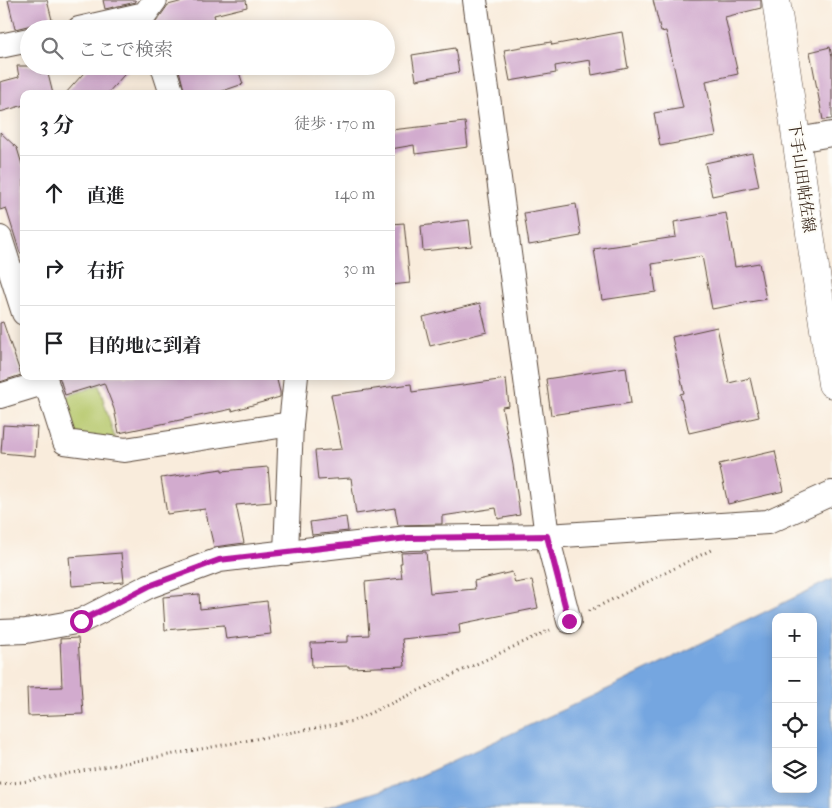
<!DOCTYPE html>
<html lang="ja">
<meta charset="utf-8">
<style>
:root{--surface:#fff;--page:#f6f6f6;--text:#202124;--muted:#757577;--line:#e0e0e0}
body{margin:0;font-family:"IM FELL French Canon","Noto Serif JP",serif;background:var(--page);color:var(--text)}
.controls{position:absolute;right:15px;bottom:15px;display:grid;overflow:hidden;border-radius:10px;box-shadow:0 2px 12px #0003}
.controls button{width:45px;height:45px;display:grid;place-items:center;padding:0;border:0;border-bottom:1px solid var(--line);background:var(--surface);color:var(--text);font:25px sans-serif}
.stop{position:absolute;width:15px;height:15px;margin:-11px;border:4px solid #b5179e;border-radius:50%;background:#fff}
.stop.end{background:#b5179e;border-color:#fff;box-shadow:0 1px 5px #0008}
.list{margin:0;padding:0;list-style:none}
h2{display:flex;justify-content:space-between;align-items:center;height:65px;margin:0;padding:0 20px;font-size:21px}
h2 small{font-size:16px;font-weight:400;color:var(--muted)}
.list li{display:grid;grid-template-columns:32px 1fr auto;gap:15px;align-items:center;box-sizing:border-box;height:75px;padding:0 20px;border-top:1px solid var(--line)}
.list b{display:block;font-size:19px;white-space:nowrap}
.list em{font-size:16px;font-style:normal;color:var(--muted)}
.icon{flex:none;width:28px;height:28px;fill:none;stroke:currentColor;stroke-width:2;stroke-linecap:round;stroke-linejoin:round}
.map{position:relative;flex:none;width:832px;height:808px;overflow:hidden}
.search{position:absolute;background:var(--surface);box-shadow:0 2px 12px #0003;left:20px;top:20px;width:375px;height:55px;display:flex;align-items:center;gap:12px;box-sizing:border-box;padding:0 18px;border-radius:28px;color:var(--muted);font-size:19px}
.panel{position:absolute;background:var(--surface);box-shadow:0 2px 12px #0003;left:20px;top:90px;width:375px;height:290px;border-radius:10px}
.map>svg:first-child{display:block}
.green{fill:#b6c76a;stroke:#787844}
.water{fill:#75a6e0;stroke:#58687f;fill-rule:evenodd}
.building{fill:#d2abce}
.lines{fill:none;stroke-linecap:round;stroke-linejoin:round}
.minor-casing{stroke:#58473a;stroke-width:26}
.secondary-casing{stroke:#58473a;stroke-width:29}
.path{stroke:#58473a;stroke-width:3;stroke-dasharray:1 4;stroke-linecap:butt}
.minor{stroke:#fff;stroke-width:24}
.secondary{stroke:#fff;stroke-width:28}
.route{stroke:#b5179e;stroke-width:6}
.labels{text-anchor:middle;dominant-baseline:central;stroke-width:4;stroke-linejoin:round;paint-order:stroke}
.street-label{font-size:16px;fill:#3b2a1e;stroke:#fdfcf7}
</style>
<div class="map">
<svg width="832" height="808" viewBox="0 0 832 808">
<rect width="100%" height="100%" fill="#fdfcf7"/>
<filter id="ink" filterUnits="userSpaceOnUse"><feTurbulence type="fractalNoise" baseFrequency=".02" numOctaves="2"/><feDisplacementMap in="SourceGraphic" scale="10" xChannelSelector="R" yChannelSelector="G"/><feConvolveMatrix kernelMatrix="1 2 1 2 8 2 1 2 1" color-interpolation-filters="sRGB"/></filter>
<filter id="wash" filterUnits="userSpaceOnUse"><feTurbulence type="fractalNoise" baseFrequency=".0096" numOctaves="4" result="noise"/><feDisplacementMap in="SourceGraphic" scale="20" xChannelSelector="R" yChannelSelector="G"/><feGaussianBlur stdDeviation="1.12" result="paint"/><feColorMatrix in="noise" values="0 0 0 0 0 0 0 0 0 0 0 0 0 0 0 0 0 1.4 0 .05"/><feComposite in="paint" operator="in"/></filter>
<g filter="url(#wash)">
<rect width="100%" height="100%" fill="#f9ecdc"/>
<path class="green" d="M 99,385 L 115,439 L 69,438 L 56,400 Z"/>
<path class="water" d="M 832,579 L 832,808 L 324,808 L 405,783 L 612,687 ZM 776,617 L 813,617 L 813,789 L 776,789 Z"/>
<g id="blocks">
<g class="building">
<path d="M 8,0 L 47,0 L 52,20 L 15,29 Z"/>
<path d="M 103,0 L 135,0 L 136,2 L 105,9 Z"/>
<path d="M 187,0 L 246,0 L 247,7 L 214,15 L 218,29 L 142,29 L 149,27 L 156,22 L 168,5 Z"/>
<path d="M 653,0 L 761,0 L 761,8 L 725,17 L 738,74 L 706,81 L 716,136 L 660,146 L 654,113 L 683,108 L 666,31 L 661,32 Z"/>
<path d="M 622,32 L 628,68 L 592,75 L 590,60 L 555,66 L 556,73 L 510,81 L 504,50 L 551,42 L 552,45 Z"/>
<path d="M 830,47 L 832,57 L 832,119 L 823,120 L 810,52 Z"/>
<path d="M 455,48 L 459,72 L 416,80 L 412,55 Z"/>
<path d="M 17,66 L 46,66 L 53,94 L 24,94 L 24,105 L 0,112 L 0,82 L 19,77 Z"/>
<path d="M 90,66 L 132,66 L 107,94 L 65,94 Z"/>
<path d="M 178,66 L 237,66 L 243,84 L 214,94 L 185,94 Z"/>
<path d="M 465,122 L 468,147 L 415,154 L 414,145 L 391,149 L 391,130 Z"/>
<path d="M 0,132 L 17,148 L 24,171 L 24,252 L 20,253 L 6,208 L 0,210 Z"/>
<path d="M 752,153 L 759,186 L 712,196 L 705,163 Z"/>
<path d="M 576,204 L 581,236 L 529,245 L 524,213 Z"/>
<path d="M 726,213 L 735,267 L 759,263 L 766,299 L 712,309 L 702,256 L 652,264 L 656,292 L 602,300 L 594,249 L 676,237 L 674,222 Z"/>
<path d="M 469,220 L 472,246 L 423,251 L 421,226 Z"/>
<path d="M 404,223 L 410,283 L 391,285 L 391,224 Z"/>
<path d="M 480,303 L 487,332 L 430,346 L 423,317 Z"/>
<path d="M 3,322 L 21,375 L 0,382 L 0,323 Z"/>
<path d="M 717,327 L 729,383 L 750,378 L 759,417 L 689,433 L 680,394 L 684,393 L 672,337 Z"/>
<path d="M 626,367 L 631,403 L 551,415 L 546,379 Z"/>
<path d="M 59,376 L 276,376 L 280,392 L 280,397 L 232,411 L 232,409 L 119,433 L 114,409 L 104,383 L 65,395 Z"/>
<path d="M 506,379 L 509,406 L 502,407 L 513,465 L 520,515 L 498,519 L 496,508 L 442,516 L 442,524 L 398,525 L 395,508 L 356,514 L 351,478 L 318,480 L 315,451 L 342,449 L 331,395 L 411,384 L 412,392 Z"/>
<path d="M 3,425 L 37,427 L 35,456 L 1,453 Z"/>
<path d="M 775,451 L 784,491 L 728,504 L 719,464 Z"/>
<path d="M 268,467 L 271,502 L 236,505 L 244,543 L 214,547 L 205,509 L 167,514 L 161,478 L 222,469 L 222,471 Z"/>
<path d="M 346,517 L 348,531 L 312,535 L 310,522 Z"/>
<path d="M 426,552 L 430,593 L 475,589 L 474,581 L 512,572 L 515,583 L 532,580 L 538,608 L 459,624 L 460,633 L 402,639 L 405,666 L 349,668 L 349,666 L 312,667 L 311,643 L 348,642 L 348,636 L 369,635 L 365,582 L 402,578 L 400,563 L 402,563 L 401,553 Z"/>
<path d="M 121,553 L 124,582 L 72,586 L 69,557 Z"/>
<path d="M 199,594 L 200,609 L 267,601 L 271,634 L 226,639 L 224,625 L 165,630 L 163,597 Z"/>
<path d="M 78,638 L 83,714 L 28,716 L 27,688 L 62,687 L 60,639 Z"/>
</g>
</g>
</g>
<g filter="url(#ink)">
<use href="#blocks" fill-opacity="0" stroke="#58473a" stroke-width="1"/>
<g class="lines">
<g class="minor-casing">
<g id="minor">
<path d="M 475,0 L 547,536 L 569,621"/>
<path d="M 79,29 L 145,14 L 155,0"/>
<path d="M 0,46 L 29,40"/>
<path d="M 163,66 L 172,94"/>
<path d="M 797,140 L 832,134"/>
<path d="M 0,238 L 24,313"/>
<path d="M 44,376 L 65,442 L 125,450 L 291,424"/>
<path d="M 0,396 L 46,382"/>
<path d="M 286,553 L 291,424 L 296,376"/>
<path d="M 0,632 L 26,631 L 81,621 L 149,586 L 219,560 L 408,538 L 547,536 L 768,522 L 832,493"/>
</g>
</g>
<g class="secondary-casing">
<path id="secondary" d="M 776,0 L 832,384"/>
</g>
<g class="path">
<path d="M 589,611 L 711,550"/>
<path d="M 0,784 L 22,782 L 353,721 L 550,630"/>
</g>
<use href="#minor" class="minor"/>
<use href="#secondary" class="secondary"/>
</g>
</g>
<g class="lines" filter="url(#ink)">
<path class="route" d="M 81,621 L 149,586 L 219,560 L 408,538 L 547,536 L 569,621"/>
</g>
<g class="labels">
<g class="street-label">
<text transform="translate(802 177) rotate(82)">下手山田帖佐線</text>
</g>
</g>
</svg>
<div class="controls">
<button>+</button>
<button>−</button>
<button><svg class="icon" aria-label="locate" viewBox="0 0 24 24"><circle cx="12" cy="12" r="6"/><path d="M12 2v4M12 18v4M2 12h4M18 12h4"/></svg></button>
<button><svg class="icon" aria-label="layers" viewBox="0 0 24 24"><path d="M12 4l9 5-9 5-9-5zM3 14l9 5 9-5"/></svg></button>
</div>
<div class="stop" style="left:81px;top:621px"></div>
<div class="stop end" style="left:569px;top:621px"></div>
<div class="search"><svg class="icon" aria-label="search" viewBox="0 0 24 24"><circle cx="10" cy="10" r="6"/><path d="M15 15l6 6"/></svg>ここで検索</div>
<section class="panel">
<h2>3 分<small>徒歩 · 170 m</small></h2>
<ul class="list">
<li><svg class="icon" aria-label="ahead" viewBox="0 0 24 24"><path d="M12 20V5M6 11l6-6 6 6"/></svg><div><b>直進</b></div><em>140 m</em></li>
<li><svg class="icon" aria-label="right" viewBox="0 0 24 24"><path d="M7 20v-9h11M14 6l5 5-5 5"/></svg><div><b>右折</b></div><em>30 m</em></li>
<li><svg class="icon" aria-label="arrive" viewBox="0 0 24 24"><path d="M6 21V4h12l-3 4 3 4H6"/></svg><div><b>目的地に到着</b></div></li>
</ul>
</section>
</div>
